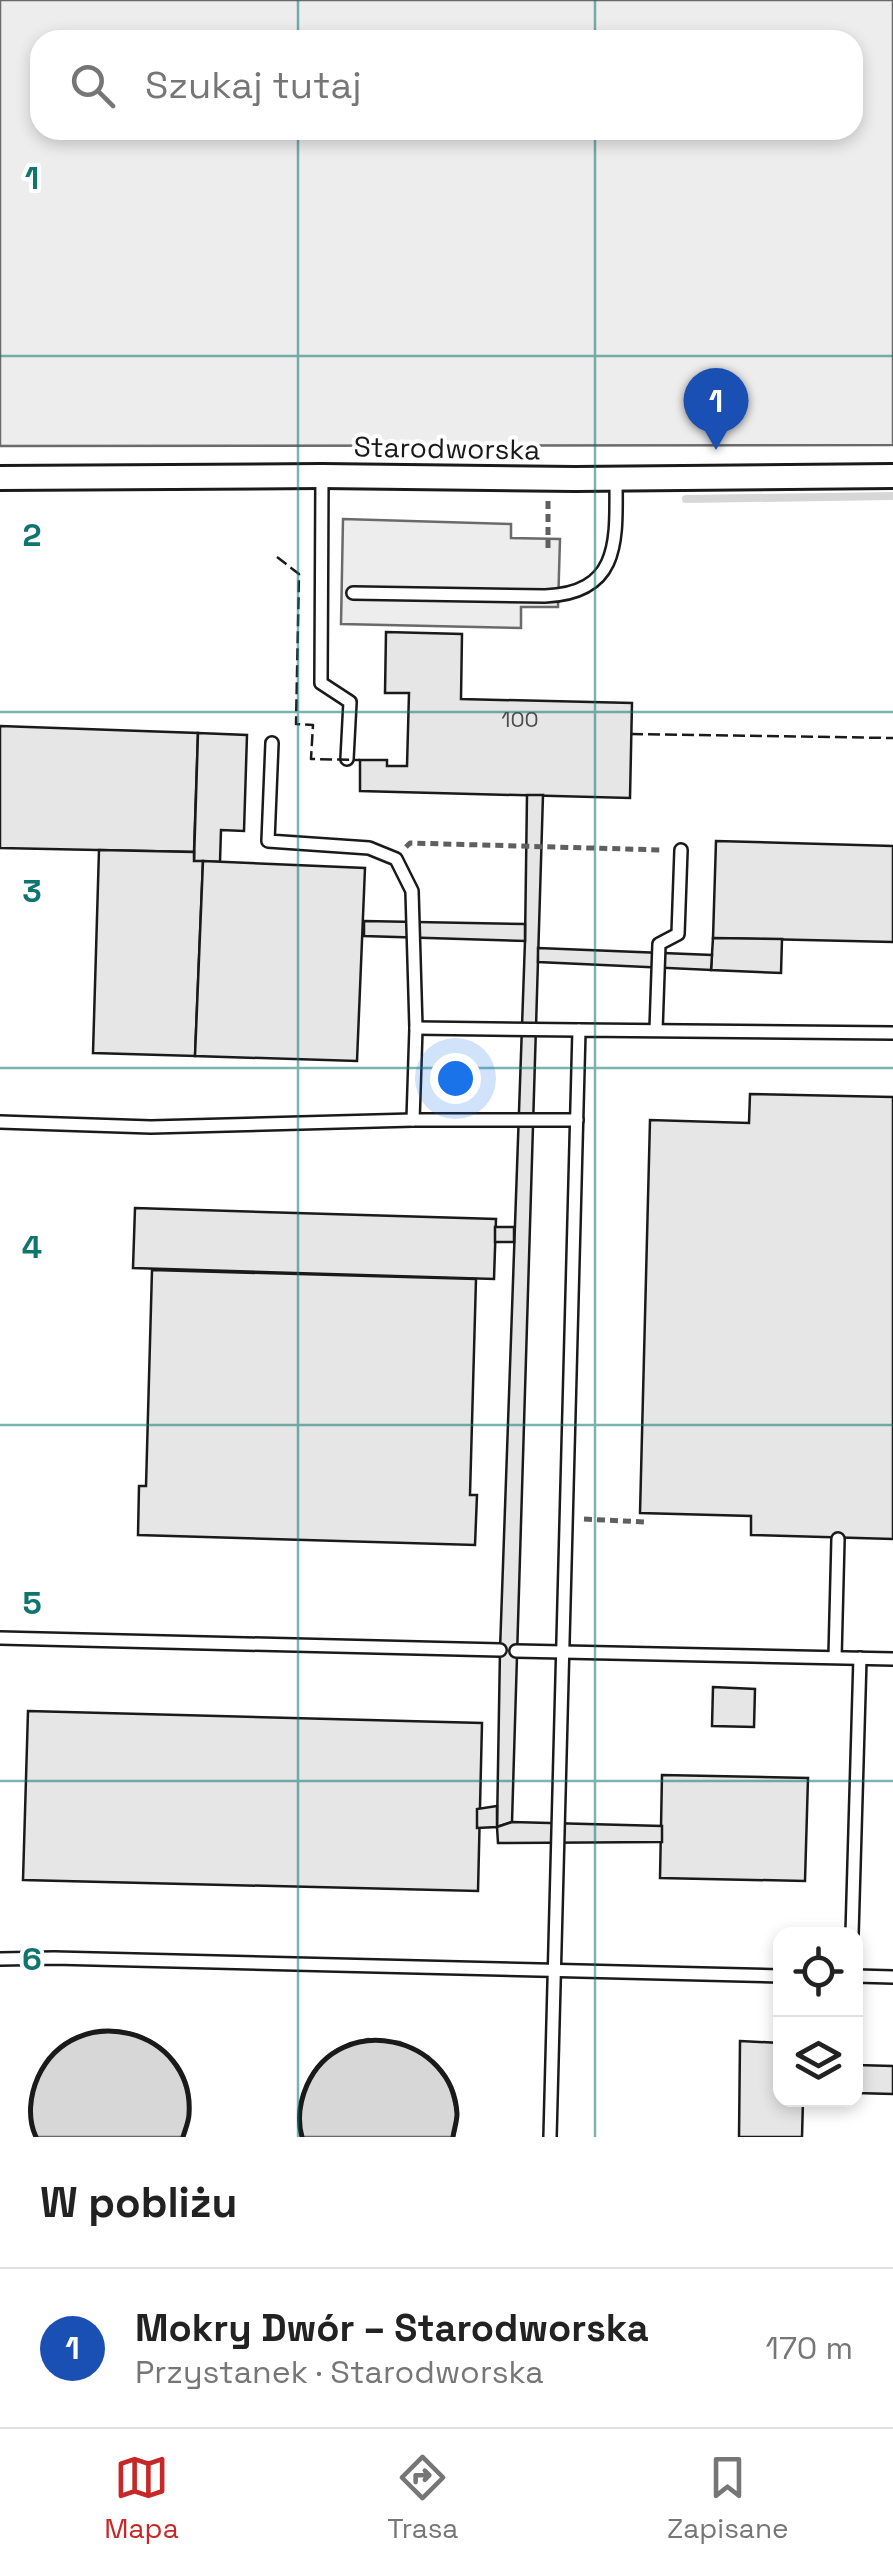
<!DOCTYPE html>
<html lang="pl">
<meta charset="utf-8">
<style>
:root{--surface:#fff;--page:#f2f2f2;--text:#222;--muted:#767676;--line:#e0e0e0;--accent:#c62828}
body{margin:0;font-family:"Space Grotesk",sans-serif;background:var(--page);color:var(--text)}
.controls{position:absolute;right:30px;bottom:30px;display:grid;overflow:hidden;border-radius:20px;box-shadow:0 5px 15px #0003}
.controls button{width:90px;height:90px;display:grid;place-items:center;padding:0;border:0;border-bottom:2px solid var(--line);background:var(--surface);color:var(--text);font:50px sans-serif}
.you{position:absolute;left:455px;top:1078px;width:35px;height:35px;margin:-25px;border:8px solid #fff;border-radius:50%;background:#1a73e8;box-shadow:0 0 0 15px #1a73e833}
.badge{display:grid;place-items:center;width:65px;height:65px;border-radius:50%;background:var(--accent);color:#fff;font-size:32px;font-weight:700}
.pin{position:absolute;translate:-50% -82px;filter:drop-shadow(0 2px 5px #0008)}
.pin::after{content:'';position:absolute;top:52px;width:35px;height:30px;background:inherit;clip-path:polygon(0 0,100% 0,50% 100%)}
.list{margin:0;padding:0;list-style:none}
h2{display:flex;justify-content:space-between;align-items:center;height:130px;margin:0;padding:0 40px;font-size:42px}
h2 small{font-size:32px;font-weight:400;color:var(--muted)}
.list li{display:grid;grid-template-columns:65px 1fr auto;gap:30px;align-items:center;box-sizing:border-box;height:160px;padding:0 40px;border-top:2px solid var(--line)}
.list b{display:block;font-size:38px;white-space:nowrap}
.list p{margin:0;font-size:32px;white-space:nowrap;color:var(--muted)}
.list em{font-size:32px;font-style:normal;color:var(--muted)}
.icon{flex:none;width:55px;height:55px;fill:none;stroke:currentColor;stroke-width:2;stroke-linecap:round;stroke-linejoin:round}
.map{position:relative;flex:none;width:893px;height:2137px;overflow:hidden}
.search{position:absolute;background:var(--surface);box-shadow:0 5px 15px #0003;left:30px;right:30px;top:30px;height:110px;display:flex;align-items:center;gap:25px;box-sizing:border-box;padding:0 35px;border-radius:30px;color:var(--muted);font-size:38px}
.sheet{height:290px;background:var(--surface)}
nav{display:flex;justify-content:space-around;align-items:center;box-sizing:border-box;height:140px;border-top:2px solid var(--line);background:var(--surface);font-size:28px;color:var(--muted)}
nav a{display:grid;justify-items:center;gap:5px}
nav .on{color:var(--accent)}
.map>svg:first-child{display:block}
.built{fill:#ededed;stroke:#6a6a6a;stroke-width:2.5;fill-rule:evenodd}
.water{fill:#d7d7d7;stroke:#6a6a6a;stroke-width:2.5}
.lines{fill:none;stroke-linecap:round;stroke-linejoin:round}
.stream{stroke:#d7d7d7;stroke-width:8}
.building{fill:#e6e6e6;stroke:#1a1a1a;stroke-width:2.5}
.service-casing{stroke:#1a1a1a;stroke-width:16}
.minor-casing{stroke:#1a1a1a;stroke-width:28}
.path{stroke:#5f5f5f;stroke-width:5;stroke-dasharray:8 5;stroke-linecap:butt}
.service{stroke:#fff;stroke-width:11}
.minor{stroke:#fff;stroke-width:22}
.fence{stroke:#1a1a1a;stroke-width:2.5;stroke-dasharray:12 5;stroke-linecap:butt}
.wall{stroke:#1a1a1a;stroke-width:5}
.grid{fill:none;stroke:#0f766e;stroke-width:2.5;stroke-opacity:0.55}
.labels{text-anchor:middle;dominant-baseline:central;stroke-width:8;stroke-linejoin:round;paint-order:stroke}
.number-label{font-size:22px;fill:#4d4d4d}
.street-label{font-size:28px;fill:#1a1a1a;stroke:#fff}
.grid-label{font-size:32px;text-anchor:middle;font-weight:bold;fill:#0f766e;stroke:#fff;stroke-width:8;stroke-linejoin:round;paint-order:stroke}
</style>
<div class="map">
<svg width="893" height="2137" viewBox="0 0 893 2137">
<rect width="100%" height="100%" fill="#fff"/>
<g class="built">
<path d="M 0,0 L 893,0 L 893,445 L 0,446 ZM 40,40 L 853,40 L 853,130 L 40,130 Z"/>
<path d="M 343,519 L 511,524 L 511,538 L 560,539 L 558,607 L 521,607 L 521,628 L 341,624 Z"/>
</g>
<g class="water">
<path d="M 98,2031 C 106,2031 114,2030 122,2031 C 161,2036 190,2075 189,2113 C 189,2121 185,2130 183,2137 L 36,2137 C 20,2102 40,2055 74,2039 C 81,2035 90,2033 98,2031 Z"/>
<path d="M 368,2039 L 400,2042 L 429,2057 L 449,2083 L 457,2114 L 453,2137 L 302,2137 C 294,2105 307,2068 336,2050 C 345,2045 358,2042 368,2039 Z"/>
</g>
<g class="lines">
<path class="stream" d="M 686,499 L 893,496"/>
</g>
<g class="building">
<path d="M 386,632 L 462,634 L 461,699 L 632,703 L 630,798 L 360,791 L 360,760 L 387,760 L 387,766 L 407,766 L 409,693 L 385,693 Z"/>
<path d="M 0,726 L 198,733 L 194,852 L 0,848 Z"/>
<path d="M 198,733 L 247,735 L 244,831 L 221,830 L 220,862 L 194,861 Z"/>
<path d="M 527,795 L 543,795 L 512,1822 L 497,1827 L 500,1650 L 525,941 Z"/>
<path d="M 716,841 L 893,846 L 893,942 L 713,938 Z"/>
<path d="M 99,850 L 194,852 L 194,861 L 203,861 L 195,1056 L 93,1053 Z"/>
<path d="M 203,861 L 365,868 L 357,1061 L 195,1056 Z"/>
<path d="M 364,921 L 525,924 L 525,941 L 364,936 Z"/>
<path d="M 713,938 L 782,939 L 781,973 L 711,970 Z"/>
<path d="M 538,948 L 712,955 L 711,970 L 538,962 Z"/>
<path d="M 750,1094 L 893,1097 L 893,1539 L 751,1535 L 751,1516 L 640,1513 L 650,1120 L 749,1123 Z"/>
<path d="M 135,1208 L 496,1219 L 494,1279 L 133,1268 Z"/>
<rect x="495" y="1227" width="19" height="15"/>
<path d="M 152,1270 L 476,1279 L 470,1495 L 477,1495 L 475,1545 L 138,1535 L 139,1486 L 146,1486 Z"/>
<path d="M 713,1687 L 755,1689 L 754,1727 L 712,1726 Z"/>
<path d="M 28,1711 L 482,1723 L 478,1891 L 23,1880 Z"/>
<path d="M 662,1775 L 808,1778 L 805,1881 L 660,1878 Z"/>
<path d="M 497,1806 L 497,1827 L 477,1828 L 477,1809 Z"/>
<path d="M 512,1822 L 662,1826 L 662,1842 L 498,1843 L 497,1827 Z"/>
<path d="M 740,2041 L 780,2043 L 780,2100 L 803,2100 L 802,2137 L 739,2137 Z"/>
<path d="M 856,2065 L 893,2066 L 893,2094 L 856,2093 Z"/>
</g>
<g class="lines">
<g class="service-casing">
<g id="service">
<path d="M 322,476 L 321,683 L 350,702 L 347,759"/>
<path d="M 353,593 L 545,596 C 622,593 616,538 616,479"/>
<path d="M 272,743 L 268,841 L 369,848 L 396,859 L 412,891 L 416,1028 L 413,1120"/>
<path d="M 416,1028 L 579,1030"/>
<path d="M 656,1030 L 659,944 L 678,934 L 681,850"/>
<path d="M 0,1122 L 151,1127 L 413,1120 L 577,1120"/>
<path d="M 0,1638 L 500,1650"/>
<path d="M 516,1651 L 893,1659"/>
<path d="M 835,1657 L 838,1539"/>
<path d="M 852,1934 L 860,1658"/>
<path d="M 0,1959 L 54,1958 L 780,1976"/>
<path d="M 856,1976 L 893,1977"/>
<path d="M 550,2137 L 579,1030 L 893,1033"/>
</g>
</g>
<g class="minor-casing">
<path id="minor" d="M 0,478 L 322,476 L 575,479 L 893,476"/>
</g>
<g class="path">
<path d="M 548,501 L 548,552"/>
<path d="M 406,847 L 410,843 L 663,850"/>
<path d="M 584,1519 L 646,1522"/>
</g>
<use href="#service" class="service"/>
<use href="#minor" class="minor"/>
<g class="fence">
<path d="M 277,557 L 299,574 L 296,724 L 313,725 L 311,759 L 360,760"/>
<path d="M 631,734 L 893,738"/>
</g>
<g class="wall">
<path d="M 36,2137 C 27,2118 30,2095 38,2077 C 74,1998 195,2028 189,2114 C 189,2121 185,2130 183,2137"/>
<path d="M 302,2137 C 297,2119 300,2101 307,2085 C 340,2011 453,2035 457,2114 C 457,2121 454,2130 453,2137"/>
</g>
</g>
<path class="grid" d="M 298,0 L 298,40M 595,0 L 595,40M 298,130 L 298,2137M 595,130 L 595,2137M 0,356 L 893,356M 0,712 L 893,712M 0,1068 L 893,1068M 0,1425 L 893,1425M 0,1781 L 893,1781"/>
<g class="labels">
<g class="number-label">
<text x="520" y="719">100</text>
</g>
<g class="street-label">
<text transform="translate(447 448) rotate(1)">Starodworska</text>
</g>
</g>
<g class="grid-label">
<text x="32" y="189">1</text>
<text x="32" y="546">2</text>
<text x="32" y="902">3</text>
<text x="32" y="1258">4</text>
<text x="32" y="1614">5</text>
<text x="32" y="1970">6</text>
</g>
</svg>
<div class="controls">
<button><svg class="icon" aria-label="locate" viewBox="0 0 24 24"><circle cx="12" cy="12" r="6"/><path d="M12 2v4M12 18v4M2 12h4M18 12h4"/></svg></button>
<button><svg class="icon" aria-label="layers" viewBox="0 0 24 24"><path d="M12 4l9 5-9 5-9-5zM3 14l9 5 9-5"/></svg></button>
</div>
<div class="you"></div>
<div class="pin badge" style="left:716px;top:450px;background:#1a4fb4">1</div>
<div class="search"><svg class="icon" aria-label="search" viewBox="0 0 24 24"><circle cx="10" cy="10" r="6"/><path d="M15 15l6 6"/></svg>Szukaj tutaj</div>
</div>
<section class="sheet">
<h2>W pobliżu<small></small></h2>
<ul class="list">
<li><span class="badge" style="background:#1a4fb4">1</span><div><b>Mokry Dwór – Starodworska</b><p>Przystanek · Starodworska</p></div><em>170 m</em></li>
</ul>
</section>
<nav>
<a class="on"><svg class="icon" aria-label="map" viewBox="0 0 24 24"><path d="M3 6l6-2 6 2 6-2v14l-6 2-6-2-6 2zM9 4v14M15 6v14"/></svg>Mapa</a>
<a><svg class="icon" aria-label="directions" viewBox="0 0 24 24"><path d="M12 3l9 9-9 9-9-9zM9 14v-3h6M13 9l2 2-2 2"/></svg>Trasa</a>
<a><svg class="icon" aria-label="saved" viewBox="0 0 24 24"><path d="M7 4h10v16l-5-4-5 4z"/></svg>Zapisane</a>
</nav>
